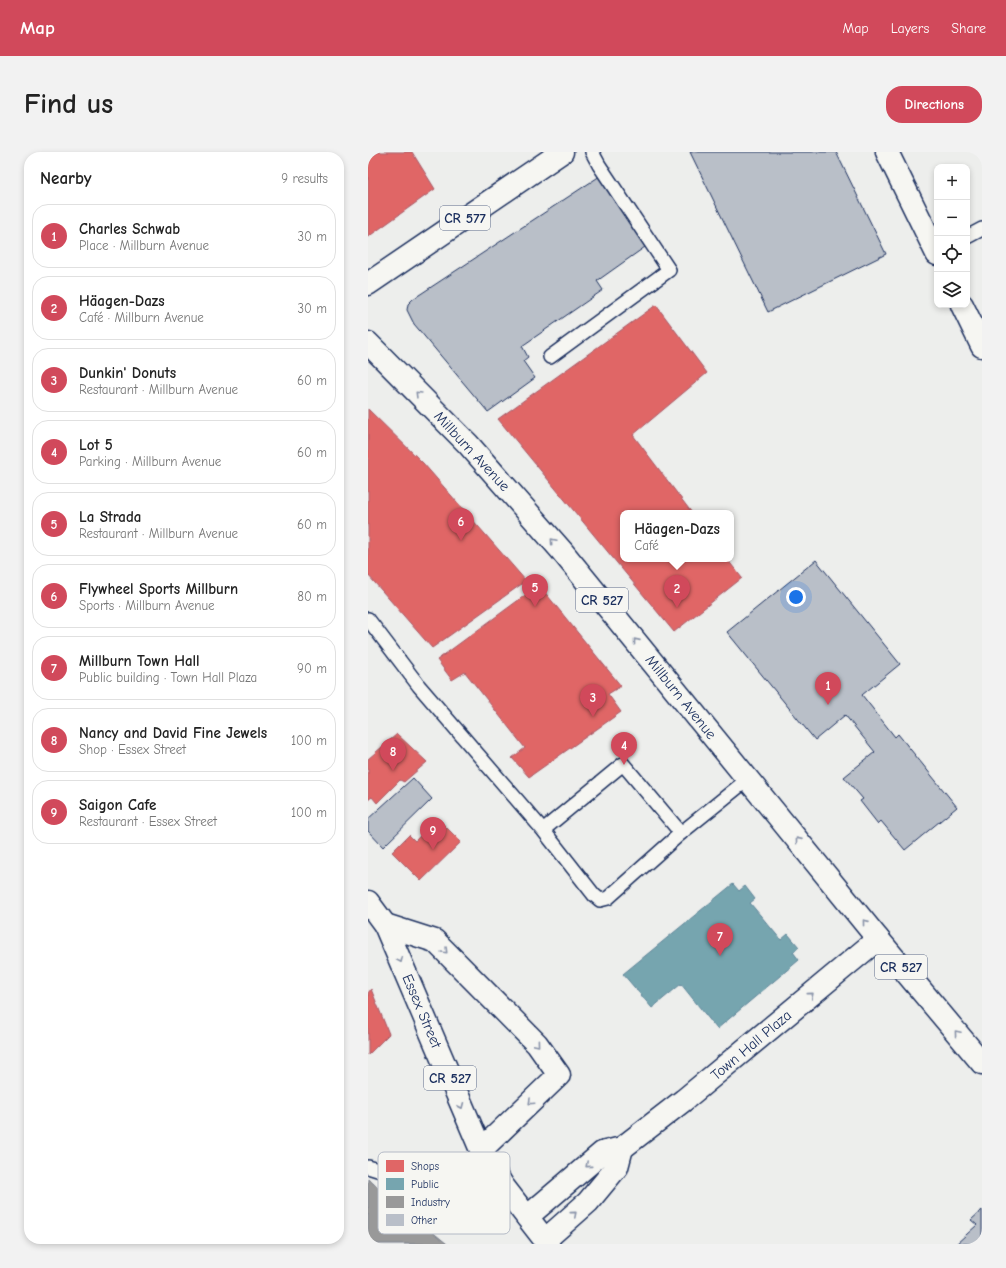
<!DOCTYPE html>
<meta charset="utf-8">
<style>
:root{--surface:#fff;--page:#f2f2f2;--text:#222;--muted:#767676;--line:#e0e0e0;--accent:#d1495b}
body{margin:0;font-family:"Comic Neue",sans-serif;background:var(--page);color:var(--text)}
.controls{position:absolute;right:12px;top:12px;display:grid;overflow:hidden;border-radius:8px;box-shadow:0 2px 6px #0003}
.controls button{width:36px;height:36px;display:grid;place-items:center;padding:0;border:0;border-bottom:1px solid var(--line);background:var(--surface);color:var(--text);font:20px sans-serif}
.you{position:absolute;left:428px;top:445px;width:14px;height:14px;margin:-10px;border:3px solid #fff;border-radius:50%;background:#1a73e8;box-shadow:0 0 0 6px #1a73e833}
.badge{display:grid;place-items:center;width:26px;height:26px;border-radius:50%;background:var(--accent);color:#fff;font-size:13px;font-weight:700}
.pin{position:absolute;translate:-50% -33px;filter:drop-shadow(0 1px 2px #0008)}
.pin::after{content:'';position:absolute;top:21px;width:14px;height:12px;background:inherit;clip-path:polygon(0 0,100% 0,50% 100%)}
.popup{position:absolute;left:252px;top:358px;width:114px;height:52px;box-sizing:border-box;display:grid;place-content:center;border-radius:8px;background:var(--surface);filter:drop-shadow(0 1px 3px #0005);font-size:13px;white-space:nowrap;color:var(--muted)}
.popup b{font-size:15px;color:var(--text)}
.popup::after{content:'';position:absolute;left:50%;top:100%;margin-left:-8px;border:8px solid transparent;border-top-color:var(--surface)}
.list{margin:0;padding:0;list-style:none}
h2{display:flex;justify-content:space-between;align-items:center;height:52px;margin:0;padding:0 16px;font-size:17px}
h2 small{font-size:13px;font-weight:400;color:var(--muted)}
.list li{display:grid;grid-template-columns:26px 1fr auto;gap:12px;align-items:center;box-sizing:border-box;height:64px;margin:0 8px 8px;padding:0 8px;border:1px solid var(--line);border-radius:16px}
.list b{display:block;font-size:15px;white-space:nowrap}
.list p{margin:0;font-size:13px;white-space:nowrap;color:var(--muted)}
.list em{font-size:13px;font-style:normal;color:var(--muted)}
.icon{flex:none;width:22px;height:22px;fill:none;stroke:currentColor;stroke-width:2;stroke-linecap:round;stroke-linejoin:round}
.map{position:relative;flex:none;width:614px;height:1092px;overflow:hidden;border-radius:16px}
header{display:flex;align-items:center;gap:24px;box-sizing:border-box;height:56px;padding:0 20px;background:var(--accent);color:#fff}
header strong{font-size:19px}
nav{display:flex;gap:22px;margin-inline-start:auto;font-size:14px}
.intro{display:flex;align-items:center;justify-content:space-between;box-sizing:border-box;height:96px;padding:0 24px}
h1{margin:0;font-size:28px}
.button{padding:10px 18px;border-radius:16px;background:var(--accent);color:#fff;font-size:14px;font-weight:700}
main{display:flex;gap:24px;padding:0 24px}
aside{flex:1;background:var(--surface);border-radius:16px;box-shadow:0 2px 6px #0003}
.map>svg:first-child{display:block}
.shops{fill:#e06666;stroke:#a55664}
.public{fill:#76a5af;stroke:#5b8297}
.industry{fill:#999;stroke:#737987}
.building{fill:#b9bfc8;stroke:#1b2f5e}
.lines{fill:none;stroke-linecap:round;stroke-linejoin:round}
.lane-casing{stroke:#1b2f5e;stroke-width:16}
.street-casing{stroke:#1b2f5e;stroke-width:25}
.primary-casing{stroke:#1b2f5e;stroke-width:25}
.lane{stroke:#f6f6f2;stroke-width:13}
.street{stroke:#f6f6f2;stroke-width:22}
.primary{stroke:#f6f6f2;stroke-width:22}
.oneway{stroke:#8892a8}
.labels{text-anchor:middle;dominant-baseline:central;stroke-width:4;stroke-linejoin:round;paint-order:stroke}
.shield{fill:#f6f6f2;stroke:#5d6b8a;stroke-width:1}
.shield-label{font-size:14px;font-weight:bold;fill:#1b2f5e}
.street-label{font-size:15px;fill:#1b2f5e;stroke:#f6f6f2}
.key{fill:#f6f6f2;stroke:#b4bac6;stroke-width:1}
.key-label{font-size:11px;fill:#1b2f5e}
</style>
<header>
<strong>Map</strong>
<nav><a>Map</a><a>Layers</a><a>Share</a></nav>
</header>
<div class="intro"><h1>Find us</h1><a class="button">Directions</a></div>
<main>
<aside>
<h2>Nearby<small>9 results</small></h2>
<ul class="list">
<li><span class="badge">1</span><div><b>Charles Schwab</b><p>Place · Millburn Avenue</p></div><em>30 m</em></li>
<li><span class="badge">2</span><div><b>Häagen-Dazs</b><p>Café · Millburn Avenue</p></div><em>30 m</em></li>
<li><span class="badge">3</span><div><b>Dunkin' Donuts</b><p>Restaurant · Millburn Avenue</p></div><em>60 m</em></li>
<li><span class="badge">4</span><div><b>Lot 5</b><p>Parking · Millburn Avenue</p></div><em>60 m</em></li>
<li><span class="badge">5</span><div><b>La Strada</b><p>Restaurant · Millburn Avenue</p></div><em>60 m</em></li>
<li><span class="badge">6</span><div><b>Flywheel Sports Millburn</b><p>Sports · Millburn Avenue</p></div><em>80 m</em></li>
<li><span class="badge">7</span><div><b>Millburn Town Hall</b><p>Public building · Town Hall Plaza</p></div><em>90 m</em></li>
<li><span class="badge">8</span><div><b>Nancy and David Fine Jewels</b><p>Shop · Essex Street</p></div><em>100 m</em></li>
<li><span class="badge">9</span><div><b>Saigon Cafe</b><p>Restaurant · Essex Street</p></div><em>100 m</em></li>
</ul>
</aside>
<div class="map">
<svg width="614" height="1092" viewBox="0 0 614 1092">
<rect width="100%" height="100%" fill="#edeeec"/>
<filter id="ink" filterUnits="userSpaceOnUse"><feTurbulence type="fractalNoise" baseFrequency=".025" numOctaves="2"/><feDisplacementMap in="SourceGraphic" scale="8" xChannelSelector="R" yChannelSelector="G"/><feConvolveMatrix kernelMatrix="1 2 1 2 8 2 1 2 1" color-interpolation-filters="sRGB"/></filter>
<g filter="url(#ink)">
<g class="shops">
<path d="M 10,0 L 44,0 L 67,37 L 0,85 L 0,7 Z"/>
<path d="M 288,153 L 339,221 L 265,283 L 324,361 L 255,361 L 255,407 L 359,407 L 374,426 L 306,480 L 130,267 Z"/>
<path d="M 0,257 L 55,311 L 158,429 L 64,496 L 0,423 Z"/>
<path d="M 171,433 L 253,534 L 240,542 L 253,560 L 161,625 L 144,606 L 157,596 L 97,520 L 84,528 L 69,508 Z"/>
<path d="M 29,582 L 59,610 L 36,630 L 32,628 L 9,651 L 4,645 L 0,648 L 0,607 Z"/>
<path d="M 69,666 L 93,690 L 53,729 L 24,700 L 41,683 L 47,689 Z"/>
<path d="M 3,837 L 21,882 L 0,903 L 0,841 Z"/>
</g>
<path class="public" d="M 365,732 L 371,739 L 377,734 L 387,747 L 382,751 L 413,788 L 420,782 L 431,795 L 425,800 L 431,808 L 349,877 L 313,832 L 284,856 L 255,822 Z"/>
<path class="industry" d="M 0,1027 L 79,1092 L 0,1092 Z"/>
<g class="building">
<path d="M 322,0 L 468,0 L 518,102 L 400,160 Z"/>
<path d="M 232,24 L 277,95 L 229,129 L 235,138 L 154,194 L 160,205 L 155,209 L 167,226 L 120,260 L 46,172 L 39,158 L 40,152 L 45,147 Z"/>
<path d="M 448,408 L 532,512 L 494,543 L 527,585 L 530,582 L 589,655 L 537,698 L 513,669 L 510,672 L 492,649 L 495,647 L 476,625 L 507,600 L 477,563 L 447,588 L 359,480 Z"/>
<path d="M 45,626 L 64,647 L 15,695 L 0,679 L 0,667 Z"/>
<path d="M 614,1058 L 614,1092 L 588,1092 L 609,1073 L 603,1068 Z"/>
</g>
<g class="lines">
<g class="lane-casing">
<g id="lane">
<path d="M 599,85 L 614,77"/>
<path d="M 182,205 L 301,118 L 231,13 L 224,0"/>
<path d="M 0,467 L 51,534 L 175,678 L 255,612 L 313,681 L 240,746 L 232,748 L 226,743 L 175,678"/>
<path d="M 313,681 L 380,627"/>
<path d="M 0,1015 L 13,1019 L 83,1070 L 135,1034"/>
</g>
</g>
<g class="street-casing">
<g id="street">
<path d="M 519,0 L 569,102"/>
<path d="M 594,153 L 614,194"/>
<path d="M 17,773 L 67,789 L 169,892 L 191,923 L 113,998"/>
<path d="M 159,1065 L 234,1001 L 254,996 L 316,948 L 510,787"/>
<path d="M 177,1088 L 220,1050 L 249,1015 L 254,996"/>
</g>
</g>
<g class="primary-casing">
<g id="primary">
<path d="M 0,132 L 194,0"/>
<path d="M 0,191 L 100,292 L 193,398 L 510,787 L 614,911"/>
<path d="M 0,750 L 17,773 L 113,998 L 135,1034 L 180,1092"/>
</g>
</g>
<use href="#lane" class="lane"/>
<use href="#street" class="street"/>
<use href="#primary" class="primary"/>
</g>
<defs><path id="oneway-chevron" d="M-2-3.5L2.5 0L-2 3.5" fill="none" stroke-width="1.6" stroke-linecap="round" stroke-linejoin="round"/></defs>
<g class="oneway">
<use href="#oneway-chevron" transform="translate(50 242) rotate(-135)"/>
<use href="#oneway-chevron" transform="translate(185 389) rotate(-131)"/>
<use href="#oneway-chevron" transform="translate(268 489) rotate(-129)"/>
<use href="#oneway-chevron" transform="translate(430 688) rotate(-129)"/>
<use href="#oneway-chevron" transform="translate(497 770) rotate(-129)"/>
<use href="#oneway-chevron" transform="translate(77 799) rotate(45)"/>
<use href="#oneway-chevron" transform="translate(32 808) rotate(66)"/>
<use href="#oneway-chevron" transform="translate(443 843) rotate(-40)"/>
<use href="#oneway-chevron" transform="translate(589 881) rotate(-130)"/>
<use href="#oneway-chevron" transform="translate(169 892) rotate(50)"/>
<use href="#oneway-chevron" transform="translate(163 950) rotate(137)"/>
<use href="#oneway-chevron" transform="translate(93 954) rotate(67)"/>
<use href="#oneway-chevron" transform="translate(220 1013) rotate(139)"/>
<use href="#oneway-chevron" transform="translate(206 1062) rotate(-41)"/>
</g>
</g>
<g class="labels">
<g class="shield">
<rect x="72" y="54" width="50" height="24" rx="3"/>
<rect x="208" y="436" width="52" height="24" rx="3"/>
<rect x="507" y="803" width="52" height="24" rx="3"/>
<rect x="56" y="914" width="52" height="24" rx="3"/>
</g>
<g class="shield-label">
<text x="97" y="66">CR 577</text>
<text x="234" y="448">CR 527</text>
<text x="533" y="815">CR 527</text>
<text x="82" y="926">CR 527</text>
</g>
<g class="street-label">
<text transform="translate(104 299) rotate(47)">Millburn Avenue</text>
<text transform="translate(313 545) rotate(51)">Millburn Avenue</text>
<text transform="translate(54 859) rotate(67)">Essex Street</text>
<text transform="translate(383 893) rotate(-40)">Town Hall Plaza</text>
</g>
</g>
<rect x="10" y="1000" width="132" height="82" rx="6" class="key"/>
<rect x="18" y="1008" width="18" height="12" fill="#e06666"/>
<rect x="18" y="1026" width="18" height="12" fill="#76a5af"/>
<rect x="18" y="1044" width="18" height="12" fill="#999"/>
<rect x="18" y="1062" width="18" height="12" fill="#b9bfc8"/>
<g class="key-label">
<text x="43" y="1018">Shops</text>
<text x="43" y="1036">Public</text>
<text x="43" y="1054">Industry</text>
<text x="43" y="1072">Other</text>
</g>
</svg>
<div class="controls">
<button>+</button>
<button>−</button>
<button><svg class="icon" aria-label="locate" viewBox="0 0 24 24"><circle cx="12" cy="12" r="6"/><path d="M12 2v4M12 18v4M2 12h4M18 12h4"/></svg></button>
<button><svg class="icon" aria-label="layers" viewBox="0 0 24 24"><path d="M12 4l9 5-9 5-9-5zM3 14l9 5 9-5"/></svg></button>
</div>
<div class="you"></div>
<div class="pin badge" style="left:460px;top:553px">1</div>
<div class="pin badge" style="left:309px;top:456px">2</div>
<div class="popup"><b>Häagen-Dazs</b>Café</div>
<div class="pin badge" style="left:225px;top:565px">3</div>
<div class="pin badge" style="left:256px;top:613px">4</div>
<div class="pin badge" style="left:167px;top:455px">5</div>
<div class="pin badge" style="left:93px;top:389px">6</div>
<div class="pin badge" style="left:352px;top:804px">7</div>
<div class="pin badge" style="left:25px;top:619px">8</div>
<div class="pin badge" style="left:65px;top:698px">9</div>
</div>
</main>
